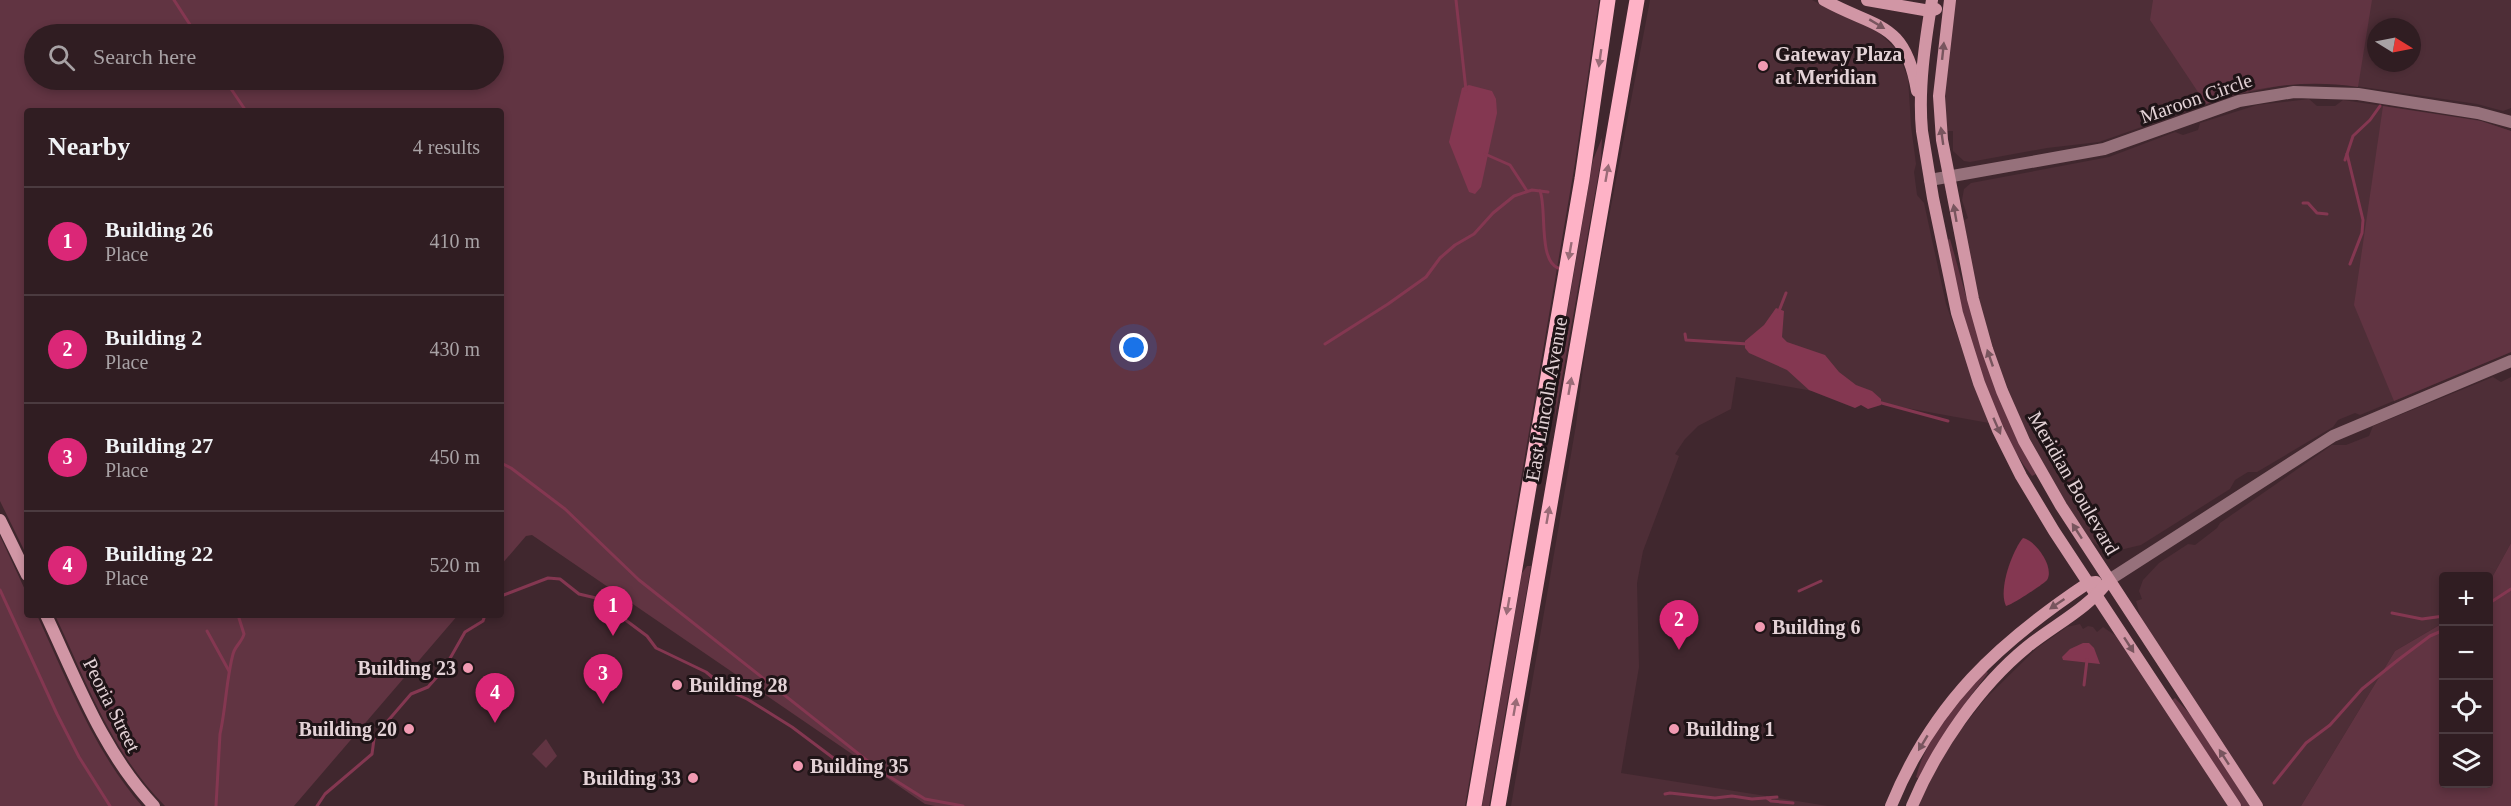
<!DOCTYPE html>
<meta charset="utf-8">
<style>
:root{--surface:#301d22;--page:#38262a;--text:#f1f3f6;--muted:#a8a2a5;--line:#4b3b40;--accent:#db2777}
body{margin:0;font-family:"Times New Roman",serif;background:var(--page);color:var(--text)}
.controls{position:absolute;right:18px;bottom:18px;display:grid;overflow:hidden;border-radius:6px;box-shadow:0 3px 9px #0003}
.controls button{width:54px;height:54px;display:grid;place-items:center;padding:0;border:0;border-bottom:2px solid var(--line);background:var(--surface);color:var(--text);font:30px sans-serif}
.compass{position:absolute;left:2367px;top:18px;width:54px;height:54px;border-radius:50%;background:var(--surface);box-shadow:0 3px 9px #0003;rotate:100deg}
.you{position:absolute;left:1134px;top:348px;width:21px;height:21px;margin:-15px;border:4px solid #fff;border-radius:50%;background:#1a73e8;box-shadow:0 0 0 9px #1a73e833}
.badge{display:grid;place-items:center;width:39px;height:39px;border-radius:50%;background:var(--accent);color:#fff;font-size:20px;font-weight:700}
.pin{position:absolute;translate:-50% -50px;filter:drop-shadow(0 2px 3px #0008)}
.pin::after{content:'';position:absolute;top:32px;width:21px;height:18px;background:inherit;clip-path:polygon(0 0,100% 0,50% 100%)}
.list{margin:0;padding:0;list-style:none}
h2{display:flex;justify-content:space-between;align-items:center;height:78px;margin:0;padding:0 24px;font-size:26px}
h2 small{font-size:20px;font-weight:400;color:var(--muted)}
.list li{display:grid;grid-template-columns:39px 1fr auto;gap:18px;align-items:center;box-sizing:border-box;height:108px;padding:0 24px;border-top:2px solid var(--line)}
.list b{display:block;font-size:22px;white-space:nowrap}
.list p{margin:0;font-size:20px;white-space:nowrap;color:var(--muted)}
.list em{font-size:20px;font-style:normal;color:var(--muted)}
.icon{flex:none;width:33px;height:33px;fill:none;stroke:currentColor;stroke-width:2;stroke-linecap:round;stroke-linejoin:round}
.map{position:relative;flex:none;width:2511px;height:806px;overflow:hidden}
.search{position:absolute;background:var(--surface);box-shadow:0 3px 9px #0003;left:24px;top:24px;width:480px;height:66px;display:flex;align-items:center;gap:15px;box-sizing:border-box;padding:0 21px;border-radius:33px;color:var(--muted);font-size:22px}
.panel{position:absolute;background:var(--surface);box-shadow:0 3px 9px #0003;left:24px;top:108px;width:480px;height:510px;border-radius:6px}
.map>svg:first-child{display:block}
.built{fill:#4e2e37;fill-rule:evenodd}
.green{fill:#613442;fill-rule:evenodd}
.water{fill:#843751}
.lines{fill:none;stroke-linecap:round;stroke-linejoin:round}
.stream{stroke:#843751;stroke-width:3}
.tertiary{stroke:#96717b;stroke-width:12}
.secondary{stroke:#d196a5;stroke-width:12}
.primary{stroke:#feb2c6;stroke-width:15}
.oneway{fill:#78555e}
.oneway2{fill:#9a6b77}
.poi-dot{fill:#f19ab2;stroke:#1f1417;stroke-width:2}
.labels{text-anchor:middle;dominant-baseline:central;stroke-width:6;stroke-linejoin:round;paint-order:stroke}
.poi-label{font-size:20px;font-weight:bold;fill:#e3d2d6;stroke:#1f1417;text-anchor:start}
.street-label{font-size:20px;fill:#e3d2d6;stroke:#1f1417}
</style>
<div class="map">
<svg width="2511" height="806" viewBox="0 0 2511 806">
<rect width="100%" height="100%" fill="#40272e"/>
<g class="built">
<path d="M 1650,0 L 1812,0 L 1841,15 L 1875,29 L 1896,49 L 1908,78 L 1911,126 L 1916,164 L 1914,172 L 1917,195 L 1924,203 L 1946,304 L 1989,423 L 1736,377 L 1731,409 L 1698,426 L 1685,439 L 1675,454 L 1679,456 L 1643,551 L 1637,583 L 1639,667 L 1621,773 L 1828,806 L 1511,806 L 1576,425 L 1588,328 Z"/>
<path d="M 1955,0 L 2511,0 L 2511,108 L 2503,111 L 2477,104 L 2349,85 L 2315,83 L 2283,85 L 2227,97 L 2099,142 L 2047,148 L 1970,162 L 1964,161 L 1953,151 L 1953,131 L 1947,131 L 1946,122 L 1945,89 ZM 2376,27 L 2412,27 L 2412,63 L 2376,63 Z"/>
<path d="M 2309,99 L 2317,106 L 2335,106 L 2343,100 L 2477,120 L 2511,131 L 2511,352 L 2360,415 L 2355,413 L 2338,420 L 2333,427 L 2257,472 L 2248,472 L 2235,480 L 2230,489 L 2141,545 L 2120,550 L 2109,549 L 2104,543 L 2101,548 L 2089,539 L 2060,494 L 2022,424 L 1997,361 L 1976,291 L 1963,221 L 1968,218 L 1962,200 L 1964,189 L 1971,183 L 2109,157 L 2175,132 L 2183,135 L 2198,130 L 2200,123 L 2257,105 Z"/>
<path d="M 2493,377 L 2501,382 L 2511,377 L 2511,543 L 2489,583 L 2488,576 L 2444,576 L 2443,623 L 2395,651 L 2301,806 L 2263,806 L 2141,619 L 2136,601 L 2142,599 L 2139,591 L 2143,580 L 2159,563 L 2188,544 L 2195,545 L 2217,528 L 2220,523 L 2332,445 L 2346,445 L 2369,436 L 2373,426 Z"/>
<path d="M 2080,624 L 2083,629 L 2088,626 L 2093,627 L 2097,632 L 2103,627 L 2116,636 L 2228,806 L 1918,806 L 1935,770 L 1958,733 L 1986,698 L 2037,648 L 2067,627 Z"/>
</g>
<g class="green">
<path d="M 0,0 L 1599,0 L 1575,163 L 1465,806 L 935,806 L 925,804 L 532,535 L 526,536 L 501,565 L 501,111 L 27,111 L 27,556 L 0,501 ZM 34,34 L 494,34 L 494,80 L 34,80 Z"/>
<path d="M 2153,0 L 2372,0 L 2358,87 C 2306,79 2255,86 2206,104 L 2150,20 Z"/>
<path d="M 2383,106 L 2481,121 L 2511,131 L 2511,352 L 2394,401 L 2354,305 Z"/>
<path d="M 1602,138 L 1601,160 L 1554,423 L 1562,343 L 1593,160 Z"/>
<path d="M 1950,239 L 1966,296 L 2023,450 L 2036,474 L 2032,476 C 1982,412 1963,318 1947,240 Z"/>
<path d="M 0,536 L 27,594 L 27,615 L 37,615 C 67,680 94,751 142,806 L 0,806 Z"/>
<path d="M 2511,543 L 2511,806 L 2301,806 L 2395,651 L 2443,623 L 2444,784 L 2488,784 L 2489,583 Z"/>
<path d="M 1527,566 L 1531,566 L 1489,806 L 1482,806 L 1522,573 Z"/>
<path d="M 55,615 L 458,615 L 294,806 L 165,806 C 112,753 86,681 55,615 Z"/>
<path d="M 1985,670 L 1988,673 L 1969,698 L 1919,779 L 1916,777 C 1927,735 1957,703 1985,670 Z"/>
<path d="M 2175,698 L 2190,714 L 2250,806 L 2241,806 L 2172,700 Z"/>
<path d="M 546,739 L 557,756 L 546,768 L 532,754 Z"/>
</g>
<g class="water">
<path d="M 1469,85 L 1492,91 L 1496,99 L 1497,113 L 1481,187 L 1475,194 L 1469,192 L 1449,142 L 1462,88 Z"/>
<path d="M 1776,308 L 1784,311 L 1782,337 L 1787,342 L 1825,355 L 1839,372 L 1856,385 L 1872,391 L 1881,399 L 1881,405 L 1868,409 L 1861,405 L 1855,408 L 1809,390 L 1787,370 L 1749,353 L 1745,348 L 1745,341 L 1764,325 Z"/>
<path d="M 2023,538 C 2035,540 2055,567 2047,580 C 2044,584 2010,606 2006,606 C 1998,590 2012,551 2023,538 Z"/>
<path d="M 2083,643 L 2089,643 L 2094,648 L 2100,664 L 2063,660 L 2062,657 L 2070,649 Z"/>
</g>
<g class="lines">
<g class="stream">
<path d="M 174,0 L 196,34"/>
<path d="M 1456,0 L 1466,90"/>
<path d="M 225,80 L 246,111"/>
<path d="M 1485,154 L 1510,165 L 1527,191"/>
<path d="M 2347,154 L 2363,220 L 2362,233 L 2350,264"/>
<path d="M 2345,160 L 2353,136 L 2370,120 L 2380,106"/>
<path d="M 1540,191 C 1547,208 1538,260 1558,268"/>
<path d="M 2303,203 L 2308,203 L 2317,213 L 2327,214"/>
<path d="M 1779,311 L 1786,293"/>
<path d="M 1685,334 L 1686,340 L 1748,344"/>
<path d="M 1325,344 L 1388,304 L 1426,277 L 1440,258 L 1455,245 L 1474,234 L 1493,213 L 1514,196 L 1532,190 L 1548,192"/>
<path d="M 1878,402 L 1948,421"/>
<path d="M 501,463 L 511,468 L 565,509 L 639,580 L 879,770 L 925,799 L 963,806"/>
<path d="M 0,590 L 57,714 L 79,757 L 110,806"/>
<path d="M 1799,591 L 1821,581"/>
<path d="M 501,596 L 548,578 L 560,579 L 579,594 L 596,598 L 647,636 L 656,648 L 706,672 L 729,691 L 747,699 L 792,727 L 848,769"/>
<path d="M 2488,604 L 2511,589"/>
<path d="M 2392,613 L 2422,619 L 2444,616"/>
<path d="M 207,631 L 229,671"/>
<path d="M 2084,685 L 2087,660"/>
<path d="M 2274,783 L 2306,743 L 2330,725 L 2362,689 L 2398,660 L 2430,636 L 2444,630"/>
<path d="M 1665,794 L 1670,793 L 1715,798 L 1732,796 L 1752,799 L 1777,797"/>
<path d="M 1767,798 L 1771,801 L 1793,803"/>
<path d="M 216,806 L 220,734 C 226,708 226,680 233,654 C 235,646 242,642 244,634 L 238,615"/>
<path d="M 317,806 L 325,794 L 372,754 L 374,739 L 380,730 L 411,694 L 428,687 L 444,669 L 465,632 L 483,621 L 485,615"/>
</g>
<g class="tertiary">
<path d="M 1930,180 L 2104,149 L 2239,101 L 2294,92 L 2358,94 L 2478,113 L 2511,122"/>
<path d="M 2109,580 L 2333,436 L 2511,361"/>
</g>
<g class="secondary">
<path d="M 1824,0 C 1876,29 1905,20 1917,91"/>
<path d="M 1867,0 L 1930,11 L 1936,9"/>
<path d="M 1932,0 C 1925,42 1918,89 1922,131 L 1933,198 L 1957,313 L 1979,383 L 1998,430 L 2021,476 L 2054,531 L 2235,806"/>
<path d="M 1950,0 L 1939,96 L 1942,140 L 1973,299 L 1987,349 L 2002,391 L 2024,441 L 2061,506 L 2257,806"/>
<path d="M 0,520 L 27,575"/>
<path d="M 46,615 C 77,681 103,752 154,806"/>
<path d="M 1891,806 C 1933,703 1998,643 2088,583 L 2096,582"/>
<path d="M 1912,806 C 1936,749 1979,686 2027,647 C 2054,625 2088,609 2109,580"/>
</g>
<g class="primary">
<path d="M 1474,806 L 1582,179 L 1608,0"/>
<path d="M 1498,806 L 1637,0"/>
</g>
</g>
<defs><path id="oneway-solid" d="M-6-.8H1V-3.2L6.5 0L1 3.2V.8H-6Z" transform="scale(1.5)"/></defs>
<g class="oneway">
<use href="#oneway-solid" transform="translate(1877 24) rotate(31)"/>
<use href="#oneway-solid" transform="translate(1943 51) rotate(-84)"/>
<use href="#oneway-solid" transform="translate(1942 136) rotate(-98)"/>
<use href="#oneway-solid" transform="translate(1955 213) rotate(-100)"/>
<use href="#oneway-solid" transform="translate(1990 358) rotate(-109)"/>
<use href="#oneway-solid" transform="translate(1997 426) rotate(66)"/>
<use href="#oneway-solid" transform="translate(2077 531) rotate(-123)"/>
<use href="#oneway-solid" transform="translate(2057 604) rotate(146)"/>
<use href="#oneway-solid" transform="translate(2129 645) rotate(57)"/>
<use href="#oneway-solid" transform="translate(1923 743) rotate(121)"/>
<use href="#oneway-solid" transform="translate(2224 757) rotate(-123)"/>
</g>
<g class="oneway2">
<use href="#oneway-solid" transform="translate(1600 58) rotate(98)"/>
<use href="#oneway-solid" transform="translate(1607 173) rotate(-80)"/>
<use href="#oneway-solid" transform="translate(1570 251) rotate(100)"/>
<use href="#oneway-solid" transform="translate(1570 386) rotate(-80)"/>
<use href="#oneway-solid" transform="translate(1548 515) rotate(-80)"/>
<use href="#oneway-solid" transform="translate(1508 606) rotate(100)"/>
<use href="#oneway-solid" transform="translate(1515 707) rotate(-80)"/>
</g>
<g class="poi-dot">
<circle cx="1763" cy="66" r="6"/>
<circle cx="1760" cy="627" r="6"/>
<circle cx="468" cy="668" r="6"/>
<circle cx="677" cy="685" r="6"/>
<circle cx="409" cy="729" r="6"/>
<circle cx="1674" cy="729" r="6"/>
<circle cx="798" cy="766" r="6"/>
<circle cx="693" cy="778" r="6"/>
</g>
<g class="labels">
<g class="poi-label">
<text x="1775" y="54">Gateway Plaza<tspan x="1775" dy="23">at Meridian</tspan></text>
<text x="1772" y="627">Building 6</text>
<text x="456" y="668" text-anchor="end">Building 23</text>
<text x="689" y="685">Building 28</text>
<text x="397" y="729" text-anchor="end">Building 20</text>
<text x="1686" y="729">Building 1</text>
<text x="810" y="766">Building 35</text>
<text x="681" y="778" text-anchor="end">Building 33</text>
</g>
<g class="street-label">
<text transform="translate(2196 98) rotate(-19)">Maroon Circle</text>
<text transform="translate(1546 399) rotate(-80)">East Lincoln Avenue</text>
<text transform="translate(2074 483) rotate(60)">Meridian Boulevard</text>
<text transform="translate(112 705) rotate(63)">Peoria Street</text>
</g>
</g>
</svg>
<div class="controls">
<button>+</button>
<button>−</button>
<button><svg class="icon" aria-label="locate" viewBox="0 0 24 24"><circle cx="12" cy="12" r="6"/><path d="M12 2v4M12 18v4M2 12h4M18 12h4"/></svg></button>
<button><svg class="icon" aria-label="layers" viewBox="0 0 24 24"><path d="M12 4l9 5-9 5-9-5zM3 14l9 5 9-5"/></svg></button>
</div>
<svg class="compass" viewBox="-18 -18 36 36"><path d="M0-13l5 13h-10z" fill="#e53935"/><path d="M0 13l5-13h-10z" fill="#a8a2a5"/></svg>
<div class="you"></div>
<div class="pin badge" style="left:613px;top:636px">1</div>
<div class="pin badge" style="left:1679px;top:650px">2</div>
<div class="pin badge" style="left:603px;top:704px">3</div>
<div class="pin badge" style="left:495px;top:723px">4</div>
<div class="search"><svg class="icon" aria-label="search" viewBox="0 0 24 24"><circle cx="10" cy="10" r="6"/><path d="M15 15l6 6"/></svg>Search here</div>
<section class="panel">
<h2>Nearby<small>4 results</small></h2>
<ul class="list">
<li><span class="badge">1</span><div><b>Building 26</b><p>Place</p></div><em>410 m</em></li>
<li><span class="badge">2</span><div><b>Building 2</b><p>Place</p></div><em>430 m</em></li>
<li><span class="badge">3</span><div><b>Building 27</b><p>Place</p></div><em>450 m</em></li>
<li><span class="badge">4</span><div><b>Building 22</b><p>Place</p></div><em>520 m</em></li>
</ul>
</section>
</div>
